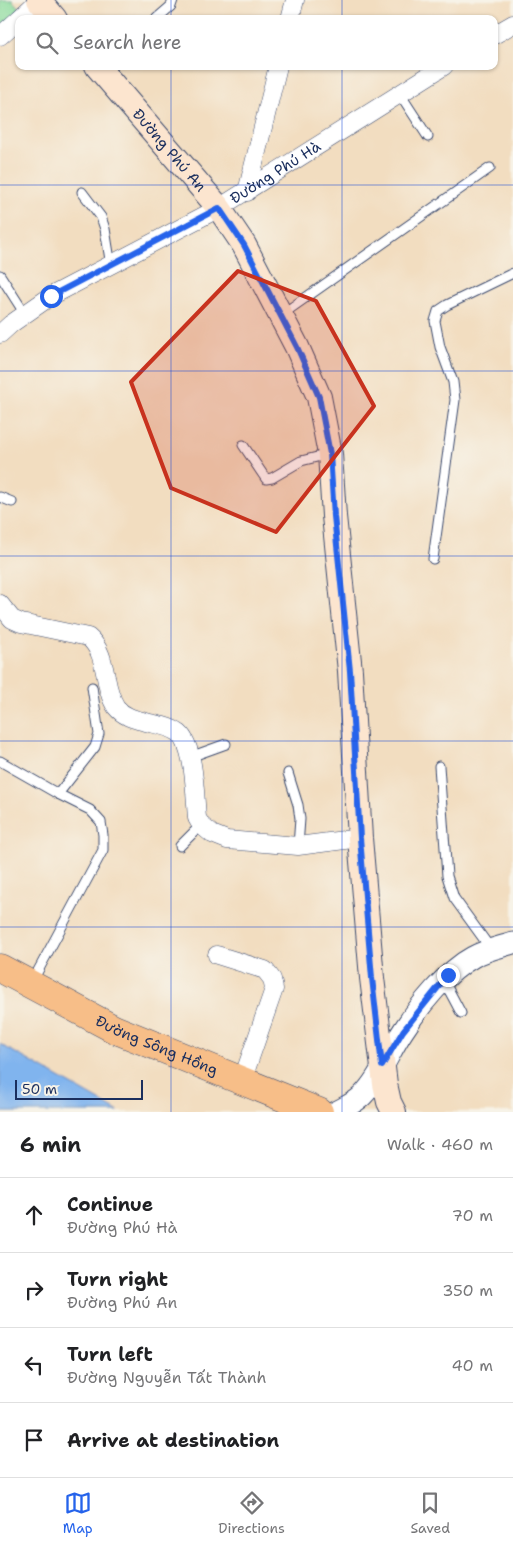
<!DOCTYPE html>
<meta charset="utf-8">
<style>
:root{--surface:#fff;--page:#f2f2f2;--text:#202124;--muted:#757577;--line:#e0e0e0;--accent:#2563eb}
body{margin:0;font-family:"Shantell Sans",sans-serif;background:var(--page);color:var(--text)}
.scale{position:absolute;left:15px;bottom:12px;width:128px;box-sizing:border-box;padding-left:5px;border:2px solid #1b2f5e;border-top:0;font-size:14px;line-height:18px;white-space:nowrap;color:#1b2f5e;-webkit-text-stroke:4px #f7f3e8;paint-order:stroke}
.stop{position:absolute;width:15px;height:15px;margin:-11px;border:4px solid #2563eb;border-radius:50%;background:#fff}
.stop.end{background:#2563eb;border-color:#fff;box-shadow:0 1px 5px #0008}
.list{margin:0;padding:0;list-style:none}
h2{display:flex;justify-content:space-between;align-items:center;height:65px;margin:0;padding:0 20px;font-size:21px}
h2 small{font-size:16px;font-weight:400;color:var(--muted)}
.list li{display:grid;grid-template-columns:32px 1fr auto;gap:15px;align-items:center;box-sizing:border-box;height:75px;padding:0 20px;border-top:1px solid var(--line)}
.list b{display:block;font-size:19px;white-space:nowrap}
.list p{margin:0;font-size:16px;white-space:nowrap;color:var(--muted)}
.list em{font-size:16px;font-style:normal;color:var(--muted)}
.icon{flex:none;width:28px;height:28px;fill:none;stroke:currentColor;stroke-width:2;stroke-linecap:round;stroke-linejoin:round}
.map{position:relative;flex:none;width:513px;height:1112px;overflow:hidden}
.search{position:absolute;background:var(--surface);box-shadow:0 1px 4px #0004;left:15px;right:15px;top:15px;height:55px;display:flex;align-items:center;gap:12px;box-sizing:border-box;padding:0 18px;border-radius:10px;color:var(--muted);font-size:19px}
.sheet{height:365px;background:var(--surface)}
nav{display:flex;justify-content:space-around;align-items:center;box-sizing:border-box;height:70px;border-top:1px solid var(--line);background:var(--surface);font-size:14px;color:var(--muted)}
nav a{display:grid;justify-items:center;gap:2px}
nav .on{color:var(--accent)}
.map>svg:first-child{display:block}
.green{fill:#88dc9d;stroke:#52867e}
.water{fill:#80b4ee;stroke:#4e72a6}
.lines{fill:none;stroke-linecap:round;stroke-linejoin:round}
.service-casing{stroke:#3b496d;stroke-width:11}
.minor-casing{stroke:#3b496d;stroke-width:19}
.tertiary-casing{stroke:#3b496d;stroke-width:23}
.secondary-casing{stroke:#3b496d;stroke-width:26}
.primary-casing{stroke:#3b496d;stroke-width:29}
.service{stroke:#fff;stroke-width:9}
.minor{stroke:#fff;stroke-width:18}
.tertiary{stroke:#fff;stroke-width:21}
.secondary{stroke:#fce5cf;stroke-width:24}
.primary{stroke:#f7be88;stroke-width:28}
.route{stroke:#2563eb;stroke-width:6}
.marked{fill:#c8321e;fill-opacity:0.2;stroke:#c8321e;stroke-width:4;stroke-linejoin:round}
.grid{fill:none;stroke:#1d4ed8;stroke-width:1;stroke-opacity:0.55}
.labels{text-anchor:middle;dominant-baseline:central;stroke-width:4.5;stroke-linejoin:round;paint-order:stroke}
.street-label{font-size:15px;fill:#1b2f5e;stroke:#f7f3e8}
</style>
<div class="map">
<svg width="513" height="1112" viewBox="0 0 513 1112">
<rect width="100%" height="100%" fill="#f7f3e8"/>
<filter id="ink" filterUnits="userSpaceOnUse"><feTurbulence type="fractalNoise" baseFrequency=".02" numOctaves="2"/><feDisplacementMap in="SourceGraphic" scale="10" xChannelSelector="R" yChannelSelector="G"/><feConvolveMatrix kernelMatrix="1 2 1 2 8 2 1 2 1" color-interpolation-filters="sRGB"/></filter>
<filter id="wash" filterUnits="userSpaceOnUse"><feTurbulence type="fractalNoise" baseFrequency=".0096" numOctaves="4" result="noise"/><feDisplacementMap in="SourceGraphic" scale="20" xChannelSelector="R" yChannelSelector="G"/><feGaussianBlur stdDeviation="1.12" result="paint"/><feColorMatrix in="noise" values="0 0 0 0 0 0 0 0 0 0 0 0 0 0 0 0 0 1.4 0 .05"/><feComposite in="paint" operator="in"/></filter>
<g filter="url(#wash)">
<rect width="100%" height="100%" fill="#f2ddc0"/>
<path class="green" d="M 0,0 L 12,0 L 21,10 L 0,28 Z"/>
<path class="water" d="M 0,1044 L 119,1112 L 0,1112 Z"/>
</g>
<g filter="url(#ink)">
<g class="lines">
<g class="service-casing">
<g id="service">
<path d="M 156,19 L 171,6 L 173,0"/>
<path d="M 400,94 L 428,137"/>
<path d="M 82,192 L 101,217 L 105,229 L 111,266"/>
<path d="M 0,275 L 25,314"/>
<path d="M 281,315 L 490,168"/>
<path d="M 243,445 L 266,479 L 272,478 L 301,461 L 329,454"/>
<path d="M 0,497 L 12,502"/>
<path d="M 433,559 L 455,400 L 453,382 L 440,347 L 435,321 L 438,311 L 447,305 L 513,273"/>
<path d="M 190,757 L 226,744"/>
<path d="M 0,761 L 58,794 L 90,810 L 101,822 L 103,835 L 103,850 L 32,982"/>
<path d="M 439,766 L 447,876 L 454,898 L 491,949"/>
<path d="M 288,773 L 298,805 L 300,819 L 298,846"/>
<path d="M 58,794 L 95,747 L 99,734 L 92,687"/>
<path d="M 180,846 L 201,825"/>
<path d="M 444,981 L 461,1013"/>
</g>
</g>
<g class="minor-casing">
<g id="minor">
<path d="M 19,19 L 39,0"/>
<path d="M 290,19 L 295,0"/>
<path d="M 494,35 L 513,24"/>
<path d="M 0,36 L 19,19"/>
<path d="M 247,192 L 278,66"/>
<path id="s1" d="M 0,334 L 11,324 L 51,296 L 219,208 L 444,66"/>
<path d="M 0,604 L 12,619 L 21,623 L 88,637 C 109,654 102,686 116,707 C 124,717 134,719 146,722 C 157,725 170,726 179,733 C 195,747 195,797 197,818 L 201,825 L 212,834 L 227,840 L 298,846 L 360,838"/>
<path d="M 217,955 L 265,970 L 272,979 L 274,989 L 242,1081"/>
</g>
</g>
<g class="tertiary-casing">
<path id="tertiary" d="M 336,1112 C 345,1107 355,1103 362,1096 C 380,1078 389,1052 403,1031 C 419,1006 447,971 473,957 C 485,950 500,947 513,943"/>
</g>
<g class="secondary-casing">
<g id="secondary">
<path d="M 39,0 L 55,19"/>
<path id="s2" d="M 97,66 L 219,208 L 244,245 L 297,347 L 319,397 L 330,454 L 334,516 L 350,671 L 360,838 L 372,978 L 385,1084 L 389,1102 L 394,1112"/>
</g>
</g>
<g class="primary-casing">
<g id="primary">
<path id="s3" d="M 0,968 L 114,1029 L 319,1112"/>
</g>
</g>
<use href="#service" class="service"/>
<use href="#minor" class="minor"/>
<use href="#tertiary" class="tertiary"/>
<use href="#secondary" class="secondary"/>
<use href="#primary" class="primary"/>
</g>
</g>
<g class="lines" filter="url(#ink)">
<path class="route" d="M 51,296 L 219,208 L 244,245 L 297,347 L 319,397 L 330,454 L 334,516 L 350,671 L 360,838 L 372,978 L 382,1066 L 403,1031 L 448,975"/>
</g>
<path class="marked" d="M 238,271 L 316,301 L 374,406 L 276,532 L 171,488 L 131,382 Z"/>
<path class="grid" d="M 171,0 L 171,19M 342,0 L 342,19M 171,66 L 171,1112M 342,66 L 342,1112M 0,185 L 513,185M 0,371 L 513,371M 0,556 L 513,556M 0,741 L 513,741M 0,927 L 513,927"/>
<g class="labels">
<g class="street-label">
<text stroke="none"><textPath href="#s2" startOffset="111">Đường Phú An</textPath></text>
<text stroke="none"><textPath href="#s1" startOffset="320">Đường Phú Hà</textPath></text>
<text stroke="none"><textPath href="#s3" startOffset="175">Đường Sông Hồng</textPath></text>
</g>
</g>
</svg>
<div class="scale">50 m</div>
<div class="stop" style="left:51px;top:296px"></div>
<div class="stop end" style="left:448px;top:975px"></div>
<div class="search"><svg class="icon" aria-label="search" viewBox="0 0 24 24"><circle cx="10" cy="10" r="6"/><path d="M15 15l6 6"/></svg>Search here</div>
</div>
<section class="sheet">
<h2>6 min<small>Walk · 460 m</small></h2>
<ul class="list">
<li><svg class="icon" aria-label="ahead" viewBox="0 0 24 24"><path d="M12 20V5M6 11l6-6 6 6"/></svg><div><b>Continue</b><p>Đường Phú Hà</p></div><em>70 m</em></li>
<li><svg class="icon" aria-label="right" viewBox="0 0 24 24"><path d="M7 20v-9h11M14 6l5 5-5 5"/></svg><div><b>Turn right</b><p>Đường Phú An</p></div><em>350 m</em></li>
<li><svg class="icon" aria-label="left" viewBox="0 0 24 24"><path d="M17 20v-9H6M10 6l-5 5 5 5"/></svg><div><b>Turn left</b><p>Đường Nguyễn Tất Thành</p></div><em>40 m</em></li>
<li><svg class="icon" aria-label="arrive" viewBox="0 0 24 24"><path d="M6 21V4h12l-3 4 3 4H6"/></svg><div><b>Arrive at destination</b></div></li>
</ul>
</section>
<nav>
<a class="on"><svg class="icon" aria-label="map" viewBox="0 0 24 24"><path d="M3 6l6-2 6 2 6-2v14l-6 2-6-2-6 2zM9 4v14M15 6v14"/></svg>Map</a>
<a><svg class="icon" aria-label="directions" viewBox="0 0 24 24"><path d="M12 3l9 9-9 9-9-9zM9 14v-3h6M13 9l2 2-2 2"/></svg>Directions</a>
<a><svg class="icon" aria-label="saved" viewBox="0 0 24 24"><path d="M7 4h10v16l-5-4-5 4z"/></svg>Saved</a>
</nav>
